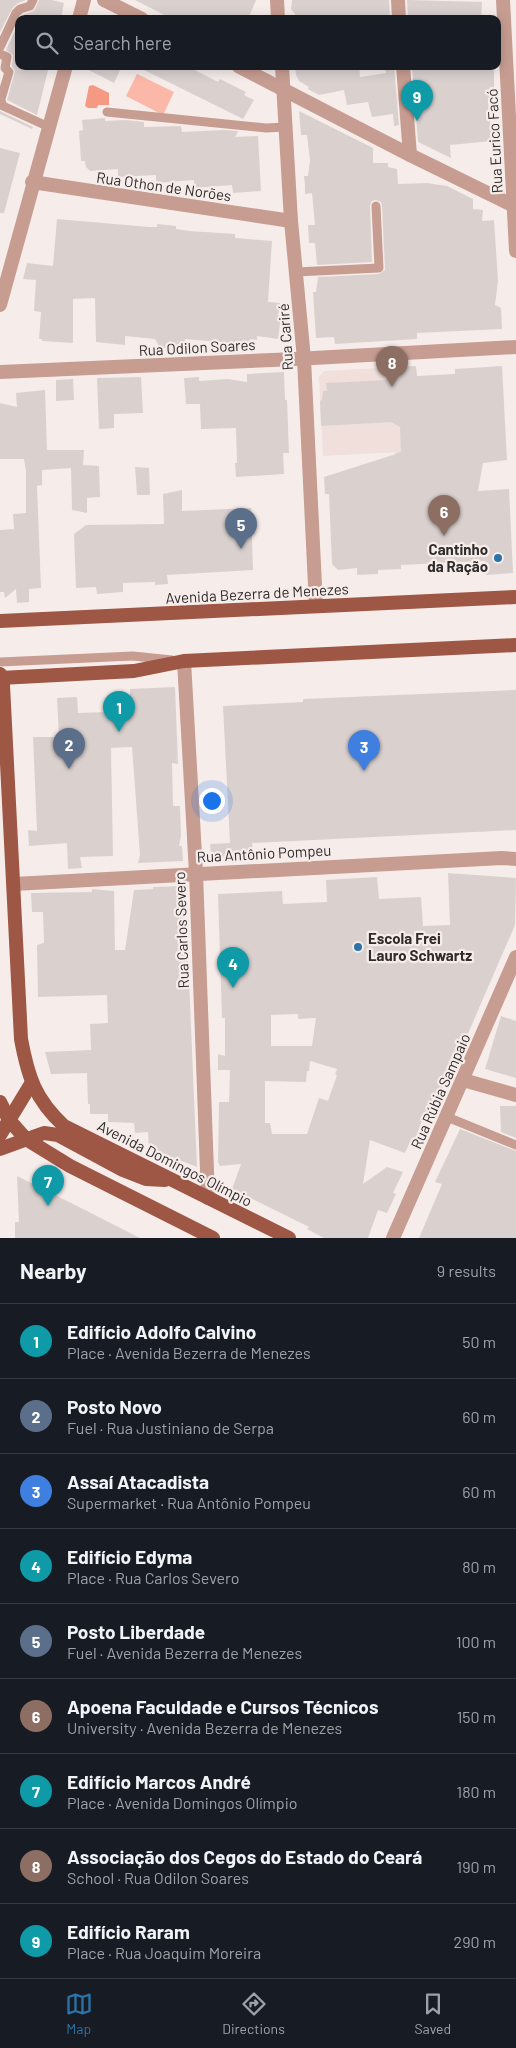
<!DOCTYPE html>
<meta charset="utf-8">
<style>
:root{--surface:#171b24;--page:#20242c;--text:#f1f3f6;--muted:#9ea1a6;--line:#363941;--accent:#2c73a7}
body{margin:0;font-family:Barlow,sans-serif;background:var(--page);color:var(--text)}
.you{position:absolute;left:211px;top:800px;width:18px;height:18px;margin:-12px;border:4px solid #fff;border-radius:50%;background:#1a73e8;box-shadow:0 0 0 8px #1a73e833}
.badge{display:grid;place-items:center;width:32px;height:32px;border-radius:50%;background:var(--accent);color:#fff;font-size:16px;font-weight:700}
.pin{position:absolute;translate:-50% -41px;filter:drop-shadow(0 1px 2px #0008)}
.pin::after{content:'';position:absolute;top:26px;width:18px;height:15px;background:inherit;clip-path:polygon(0 0,100% 0,50% 100%)}
.list{margin:0;padding:0;list-style:none}
h2{display:flex;justify-content:space-between;align-items:center;height:65px;margin:0;padding:0 20px;font-size:21px}
h2 small{font-size:16px;font-weight:400;color:var(--muted)}
.list li{display:grid;grid-template-columns:32px 1fr auto;gap:15px;align-items:center;box-sizing:border-box;height:75px;padding:0 20px;border-top:1px solid var(--line)}
.list b{display:block;font-size:19px;white-space:nowrap}
.list p{margin:0;font-size:16px;white-space:nowrap;color:var(--muted)}
.list em{font-size:16px;font-style:normal;color:var(--muted)}
.icon{flex:none;width:28px;height:28px;fill:none;stroke:currentColor;stroke-width:2;stroke-linecap:round;stroke-linejoin:round}
.map{position:relative;flex:none;width:516px;height:1238px;overflow:hidden}
.search{position:absolute;background:var(--surface);box-shadow:0 2px 12px #0003;left:15px;right:15px;top:15px;height:55px;display:flex;align-items:center;gap:12px;box-sizing:border-box;padding:0 18px;border-radius:10px;color:var(--muted);font-size:19px}
.sheet{height:740px;background:var(--surface)}
nav{display:flex;justify-content:space-around;align-items:center;box-sizing:border-box;height:70px;border-top:1px solid var(--line);background:var(--surface);font-size:14px;color:var(--muted)}
nav a{display:grid;justify-items:center;gap:2px}
nav .on{color:var(--accent)}
.map>svg:first-child{display:block}
.built{fill:#f0dfdb}
.green{fill:#fbb8a8}
.water{fill:#f69982}
.building{fill:#dad1cf;fill-rule:evenodd}
.lines{fill:none;stroke-linecap:round;stroke-linejoin:round}
.service{stroke:#c79d92;stroke-width:9}
.minor{stroke:#c79d92;stroke-width:14}
.primary{stroke:#9e5645;stroke-width:14}
.poi-dot{fill:#2c73a7;stroke:#f6edeb;stroke-width:2}
.labels{text-anchor:middle;dominant-baseline:central;stroke-width:4.5;stroke-linejoin:round;paint-order:stroke}
.street-label{font-size:15px;fill:#302c2c;stroke:#f6edeb}
.poi-label{font-size:15px;font-weight:bold;fill:#302c2c;stroke:#f6edeb;text-anchor:end}
</style>
<div class="map">
<svg width="516" height="1238" viewBox="0 0 516 1238">
<rect width="100%" height="100%" fill="#f6edeb"/>
<path class="built" d="M 416,366 L 420,451 L 323,456 L 319,377 L 324,371 Z"/>
<path class="green" d="M 137,74 L 174,92 L 163,115 L 126,96 Z"/>
<path class="water" d="M 93,85 L 109,93 L 109,105 L 98,105 L 97,108 L 88,108 L 85,106 L 89,86 Z"/>
<g class="building">
<path d="M 0,0 L 26,0 L 18,3 L 12,9 L 0,32 Z"/>
<path d="M 39,0 L 52,0 L 64,3 L 61,19 L 20,19 L 23,15 L 34,11 Z"/>
<path d="M 135,0 L 256,0 L 248,19 L 172,19 Z"/>
<path d="M 292,0 L 389,0 L 390,19 L 294,19 L 295,14 L 291,9 Z"/>
<path d="M 407,0 L 482,2 L 481,19 L 408,19 Z"/>
<path d="M 19,22 L 19,66 L 49,66 L 37,115 L 7,100 L 15,71 L 12,66 L 13,55 L 6,50 Z"/>
<path d="M 81,66 L 122,66 L 114,83 Z"/>
<path d="M 136,66 L 187,66 L 218,82 L 220,79 L 246,92 L 244,95 L 254,100 L 243,119 Z"/>
<path d="M 295,66 L 359,66 L 360,77 L 386,73 L 385,66 L 394,66 L 399,125 L 394,126 L 393,114 L 372,117 L 368,102 L 347,105 L 344,90 L 319,95 L 308,89 L 309,87 L 299,81 L 296,75 Z"/>
<path d="M 412,66 L 481,66 L 481,68 L 494,69 L 494,87 L 490,87 L 491,101 L 488,101 L 492,141 L 450,145 L 451,158 L 418,142 Z"/>
<path d="M 0,111 L 33,127 L 32,129 L 0,114 Z"/>
<path d="M 299,111 L 373,148 L 373,163 L 388,163 L 388,167 L 397,169 L 398,184 L 427,183 L 447,186 L 473,199 L 473,209 L 483,210 L 482,221 L 494,220 L 498,281 L 495,305 L 501,308 L 502,329 L 417,333 L 417,339 L 335,344 L 334,337 L 316,338 L 313,292 L 316,292 L 318,277 L 379,274 L 385,270 L 382,206 L 381,202 L 376,200 L 372,201 L 370,206 L 372,262 L 317,265 L 315,243 L 309,243 L 308,225 L 315,225 L 312,193 L 305,194 L 305,185 L 304,176 L 308,176 L 310,161 L 307,135 L 301,135 Z"/>
<path d="M 105,118 L 105,121 L 126,120 L 144,122 L 144,127 L 181,126 L 182,132 L 224,130 L 238,131 L 235,137 L 258,136 L 261,191 L 233,193 L 232,185 L 194,188 L 194,180 L 156,183 L 156,175 L 118,177 L 118,169 L 90,171 L 86,167 L 85,161 L 81,161 L 79,131 L 83,130 L 82,120 Z"/>
<path d="M 0,148 L 20,153 L 4,213 L 0,213 Z"/>
<path d="M 57,219 L 149,227 L 157,227 L 157,224 L 176,226 L 176,229 L 189,231 L 235,234 L 235,238 L 272,241 L 268,302 L 280,303 L 278,316 L 281,316 L 278,339 L 257,336 L 257,340 L 250,339 L 249,343 L 244,342 L 243,344 L 185,339 L 184,346 L 167,345 L 162,351 L 155,339 L 125,336 L 125,345 L 96,342 L 95,298 L 73,299 L 73,343 L 42,341 L 42,339 L 39,339 L 41,312 L 34,311 L 36,280 L 23,279 L 27,263 L 53,266 Z"/>
<path d="M 416,366 L 417,376 L 455,374 L 455,369 L 502,366 L 507,460 L 483,463 L 478,491 L 509,489 L 513,573 L 486,575 L 485,561 L 401,565 L 401,569 L 378,570 L 378,574 L 357,575 L 357,568 L 338,570 L 332,564 L 329,494 L 325,494 L 324,477 L 396,454 L 395,453 L 401,452 L 400,427 L 391,422 L 321,426 L 320,401 L 322,400 L 323,391 L 327,391 L 326,383 L 387,380 L 387,377 L 401,375 L 400,367 Z"/>
<path d="M 284,372 L 285,400 L 287,400 L 289,453 L 283,453 L 284,474 L 236,477 L 235,463 L 237,463 L 236,428 L 201,429 L 200,404 L 186,404 L 184,378 L 199,377 L 199,381 L 228,379 L 247,382 L 247,374 Z"/>
<path d="M 141,377 L 143,413 L 114,414 L 114,428 L 99,429 L 97,378 Z"/>
<path d="M 73,379 L 74,400 L 56,401 L 56,380 Z"/>
<path d="M 45,390 L 47,450 L 84,450 L 83,465 L 99,466 L 100,497 L 87,498 L 87,513 L 72,510 L 71,468 L 42,470 L 42,485 L 37,486 L 41,588 L 29,589 L 29,602 L 17,603 L 16,589 L 5,598 L 4,592 L 0,592 L 0,530 L 14,529 L 13,514 L 26,513 L 26,471 L 24,459 L 0,459 L 0,403 L 17,407 L 16,393 Z"/>
<path d="M 135,467 L 149,468 L 150,495 L 137,495 Z"/>
<path d="M 182,490 L 182,511 L 251,508 L 253,570 L 167,575 L 168,584 L 155,585 L 155,582 L 123,583 L 123,592 L 97,594 L 96,587 L 76,588 L 74,534 L 86,525 L 164,524 L 163,494 Z"/>
<path d="M 175,687 L 178,764 L 172,763 L 173,806 L 180,806 L 181,836 L 179,846 L 182,846 L 183,861 L 138,863 L 140,855 L 132,747 L 111,748 L 113,856 L 80,857 L 82,868 L 68,869 L 67,843 L 29,846 L 28,830 L 37,831 L 33,737 L 59,737 L 57,698 L 77,697 L 78,713 L 108,712 L 107,702 L 130,700 L 130,689 Z"/>
<path d="M 516,690 L 516,830 L 252,843 L 253,855 L 215,857 L 211,854 L 210,844 L 230,843 L 223,706 L 303,702 L 303,699 Z"/>
<path d="M 448,873 L 516,878 L 515,925 L 460,1052 L 457,1051 L 429,1120 L 423,1117 L 414,1143 L 410,1142 L 405,1153 L 370,1140 L 363,1184 L 387,1167 L 403,1172 L 393,1193 L 396,1194 L 387,1213 L 378,1210 L 368,1238 L 324,1238 L 307,1229 L 309,1227 L 232,1189 L 241,1164 L 220,1166 L 218,1162 L 219,1102 L 229,1102 L 230,1070 L 218,1070 L 218,1054 L 225,1056 L 225,1018 L 222,1018 L 218,894 L 282,891 L 283,904 L 327,902 L 326,880 L 377,877 L 379,899 L 421,897 L 423,926 L 450,925 ZM 298,1014 L 298,1019 L 316,1018 L 312,1046 L 271,1046 L 271,1015 ZM 310,1061 L 337,1069 L 335,1074 L 337,1075 L 328,1101 L 319,1098 L 307,1134 L 272,1134 L 270,1123 L 265,1123 L 265,1081 L 306,1082 L 307,1071 L 309,1071 Z"/>
<path d="M 183,886 L 189,980 L 197,1167 L 149,1148 L 148,1132 L 135,1133 L 134,1123 L 108,1122 L 108,1114 L 90,1114 L 90,1104 L 88,1104 L 87,1073 L 51,1074 L 45,1052 L 91,1050 L 90,1024 L 108,1023 L 107,995 L 38,997 L 37,945 L 44,943 L 43,912 L 32,912 L 31,893 L 92,892 L 92,889 L 114,891 L 115,950 L 125,950 L 134,890 L 153,889 L 153,887 Z"/>
<path d="M 501,1016 L 516,1021 L 516,1078 L 485,1069 Z"/>
<path d="M 500,1106 L 516,1106 L 516,1138 L 501,1132 Z"/>
<path d="M 460,1129 L 516,1151 L 516,1238 L 419,1238 L 442,1184 L 435,1182 Z"/>
<path d="M 17,1176 L 85,1210 L 140,1238 L 15,1238 L 15,1222 L 19,1222 Z"/>
</g>
<g class="lines">
<g class="service">
<path d="M 0,47 L 16,13 L 20,9 L 30,6 L 33,0"/>
<path d="M 0,54 L 7,57 L 5,68 L 9,72 L 1,99"/>
<path d="M 0,99 L 3,106 L 49,127"/>
<path d="M 107,112 L 266,128 L 286,127"/>
<path d="M 296,272 L 379,268 L 376,206"/>
<path d="M 0,662 L 133,656 L 172,660"/>
<path d="M 447,1117 L 516,1145"/>
</g>
<g class="minor">
<path d="M 104,0 L 142,19"/>
<path d="M 277,0 L 278,19"/>
<path d="M 398,0 L 399,19"/>
<path d="M 503,0 L 516,251"/>
<path d="M 79,19 L 84,0"/>
<path d="M 238,66 L 410,155 L 516,207"/>
<path d="M 282,66 L 291,221 L 304,359 L 316,606"/>
<path d="M 403,66 L 410,155"/>
<path d="M 32,182 L 291,221"/>
<path d="M 0,305 L 66,66"/>
<path d="M 0,372 L 295,359 L 516,347"/>
<path d="M 184,661 L 196,873 L 208,1198"/>
<path d="M 14,884 L 502,858 L 516,859"/>
<path d="M 463,1080 L 516,1095"/>
<path d="M 393,1238 L 516,957"/>
</g>
<g class="primary">
<path d="M 0,621 L 516,597"/>
<path d="M 0,674 L 3,678 L 3,685 L 21,1039 C 28,1077 35,1099 64,1126 L 289,1238"/>
<path d="M 0,678 L 134,671 L 184,661 L 516,645"/>
<path d="M 0,1102 L 9,1120 L 26,1139 L 70,1166 L 213,1238"/>
<path d="M 0,1135 L 31,1084"/>
<path d="M 0,1149 L 44,1133 L 58,1135 L 123,1170 L 146,1179 L 165,1180"/>
</g>
</g>
<g class="poi-dot">
<circle cx="498" cy="558" r="5"/>
<circle cx="358" cy="947" r="5"/>
</g>
<g class="labels">
<g class="street-label">
<text transform="translate(494 141) rotate(-93)">Rua Eurico Facó</text>
<text transform="translate(164 186) rotate(8)">Rua Othon de Norões</text>
<text transform="translate(285 337) rotate(-94)">Rua Cariré</text>
<text transform="translate(197 347) rotate(-3)">Rua Odilon Soares</text>
<text transform="translate(257 593) rotate(-3)">Avenida Bezerra de Menezes</text>
<text transform="translate(264 853) rotate(-3)">Rua Antônio Pompeu</text>
<text transform="translate(181 930) rotate(-92)">Rua Carlos Severo</text>
<text transform="translate(440 1091) rotate(-66)">Rua Rúbia Sampaio</text>
<text transform="translate(175 1163) rotate(27)">Avenida Domingos Olímpio</text>
</g>
<g class="poi-label">
<text x="488" y="549">Cantinho<tspan x="488" dy="17">da Ração</tspan></text>
<text x="368" y="938" text-anchor="start">Escola Frei<tspan x="368" dy="17">Lauro Schwartz</tspan></text>
</g>
</g>
</svg>
<div class="you"></div>
<div class="pin badge" style="left:119px;top:732px;background:#0f9aa8">1</div>
<div class="pin badge" style="left:69px;top:769px;background:#5c6f8a">2</div>
<div class="pin badge" style="left:364px;top:771px;background:#3f7fe0">3</div>
<div class="pin badge" style="left:233px;top:988px;background:#0f9aa8">4</div>
<div class="pin badge" style="left:241px;top:549px;background:#5c6f8a">5</div>
<div class="pin badge" style="left:444px;top:536px;background:#8d6e63">6</div>
<div class="pin badge" style="left:48px;top:1206px;background:#0f9aa8">7</div>
<div class="pin badge" style="left:392px;top:387px;background:#8d6e63">8</div>
<div class="pin badge" style="left:417px;top:121px;background:#0f9aa8">9</div>
<div class="search"><svg class="icon" aria-label="search" viewBox="0 0 24 24"><circle cx="10" cy="10" r="6"/><path d="M15 15l6 6"/></svg>Search here</div>
</div>
<section class="sheet">
<h2>Nearby<small>9 results</small></h2>
<ul class="list">
<li><span class="badge" style="background:#0f9aa8">1</span><div><b>Edifício Adolfo Calvino</b><p>Place · Avenida Bezerra de Menezes</p></div><em>50 m</em></li>
<li><span class="badge" style="background:#5c6f8a">2</span><div><b>Posto Novo</b><p>Fuel · Rua Justiniano de Serpa</p></div><em>60 m</em></li>
<li><span class="badge" style="background:#3f7fe0">3</span><div><b>Assaí Atacadista</b><p>Supermarket · Rua Antônio Pompeu</p></div><em>60 m</em></li>
<li><span class="badge" style="background:#0f9aa8">4</span><div><b>Edifício Edyma</b><p>Place · Rua Carlos Severo</p></div><em>80 m</em></li>
<li><span class="badge" style="background:#5c6f8a">5</span><div><b>Posto Liberdade</b><p>Fuel · Avenida Bezerra de Menezes</p></div><em>100 m</em></li>
<li><span class="badge" style="background:#8d6e63">6</span><div><b>Apoena Faculdade e Cursos Técnicos</b><p>University · Avenida Bezerra de Menezes</p></div><em>150 m</em></li>
<li><span class="badge" style="background:#0f9aa8">7</span><div><b>Edifício Marcos André</b><p>Place · Avenida Domingos Olímpio</p></div><em>180 m</em></li>
<li><span class="badge" style="background:#8d6e63">8</span><div><b>Associação dos Cegos do Estado do Ceará</b><p>School · Rua Odilon Soares</p></div><em>190 m</em></li>
<li><span class="badge" style="background:#0f9aa8">9</span><div><b>Edifício Raram</b><p>Place · Rua Joaquim Moreira</p></div><em>290 m</em></li>
</ul>
</section>
<nav>
<a class="on"><svg class="icon" aria-label="map" viewBox="0 0 24 24"><path d="M3 6l6-2 6 2 6-2v14l-6 2-6-2-6 2zM9 4v14M15 6v14"/></svg>Map</a>
<a><svg class="icon" aria-label="directions" viewBox="0 0 24 24"><path d="M12 3l9 9-9 9-9-9zM9 14v-3h6M13 9l2 2-2 2"/></svg>Directions</a>
<a><svg class="icon" aria-label="saved" viewBox="0 0 24 24"><path d="M7 4h10v16l-5-4-5 4z"/></svg>Saved</a>
</nav>
